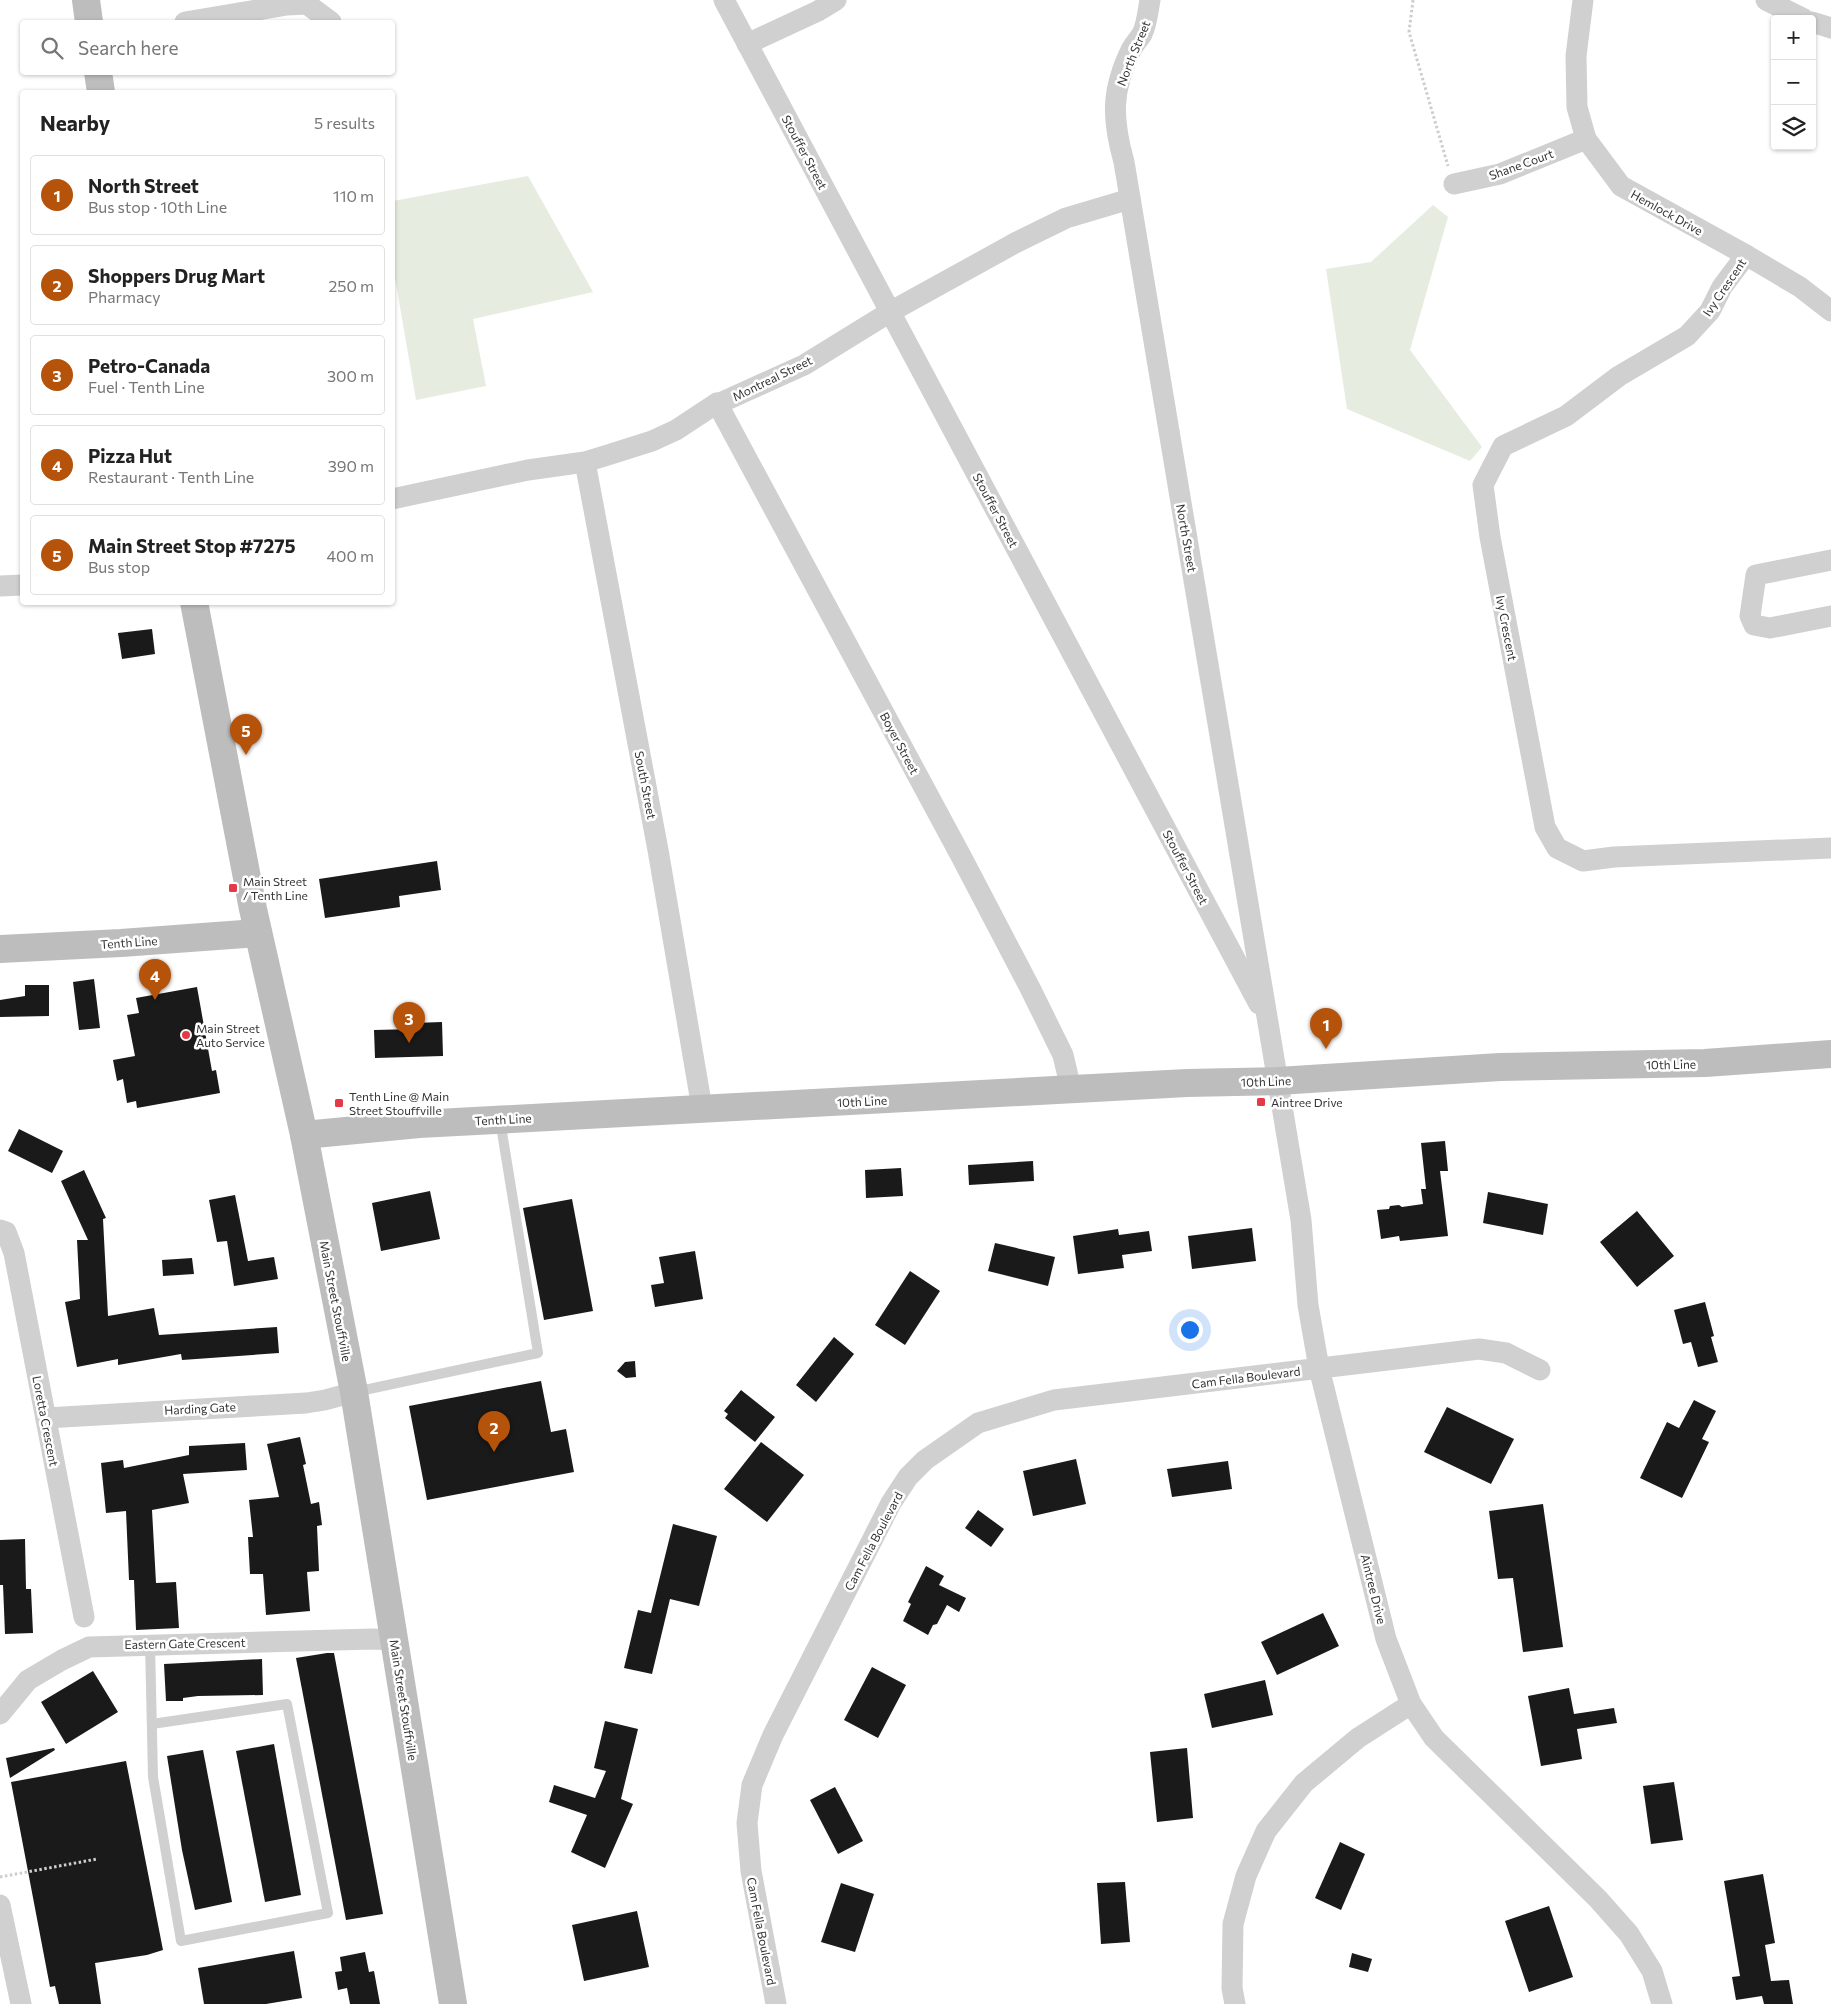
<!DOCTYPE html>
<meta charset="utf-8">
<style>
:root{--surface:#fff;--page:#f6f6f6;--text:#222;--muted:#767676;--line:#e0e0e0;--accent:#b45309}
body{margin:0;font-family:Commissioner,sans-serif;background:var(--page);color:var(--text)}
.controls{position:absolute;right:15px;top:15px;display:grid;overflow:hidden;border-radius:5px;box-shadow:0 1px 4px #0004}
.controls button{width:45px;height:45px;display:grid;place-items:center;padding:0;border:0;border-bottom:1px solid var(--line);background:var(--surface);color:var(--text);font:25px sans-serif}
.you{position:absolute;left:1189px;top:1329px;width:18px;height:18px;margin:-12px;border:4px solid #fff;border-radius:50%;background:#1a73e8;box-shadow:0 0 0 8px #1a73e833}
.badge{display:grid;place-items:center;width:32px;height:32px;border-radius:50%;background:var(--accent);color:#fff;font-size:16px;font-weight:700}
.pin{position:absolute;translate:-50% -41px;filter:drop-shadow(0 1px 2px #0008)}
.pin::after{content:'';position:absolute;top:26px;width:18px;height:15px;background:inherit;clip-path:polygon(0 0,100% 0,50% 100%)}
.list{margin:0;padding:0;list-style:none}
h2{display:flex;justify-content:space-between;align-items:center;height:65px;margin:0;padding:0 20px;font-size:21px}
h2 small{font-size:16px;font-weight:400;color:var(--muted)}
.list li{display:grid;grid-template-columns:32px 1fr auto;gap:15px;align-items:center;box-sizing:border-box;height:80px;margin:0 10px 10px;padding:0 10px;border:1px solid var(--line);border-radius:5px}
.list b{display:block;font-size:19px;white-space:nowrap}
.list p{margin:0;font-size:16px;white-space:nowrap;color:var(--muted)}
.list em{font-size:16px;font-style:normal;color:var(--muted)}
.icon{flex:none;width:28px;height:28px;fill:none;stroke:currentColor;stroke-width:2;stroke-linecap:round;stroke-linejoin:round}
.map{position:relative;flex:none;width:1831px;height:2004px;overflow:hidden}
.search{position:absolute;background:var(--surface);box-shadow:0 1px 4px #0004;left:20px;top:20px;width:375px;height:55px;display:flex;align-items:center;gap:12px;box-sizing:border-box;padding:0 18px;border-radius:5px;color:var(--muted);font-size:19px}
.panel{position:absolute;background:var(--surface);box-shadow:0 1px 4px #0004;left:20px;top:90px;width:375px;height:515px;border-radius:5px}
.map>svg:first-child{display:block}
.green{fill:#e6ecdf}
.building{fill:#1a1a1a}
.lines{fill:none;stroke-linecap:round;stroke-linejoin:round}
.path{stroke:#cdcdcd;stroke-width:3;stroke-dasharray:2.5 2.5;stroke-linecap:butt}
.lane{stroke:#d0d0d0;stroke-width:10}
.street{stroke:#d0d0d0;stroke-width:21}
.secondary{stroke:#bdbdbd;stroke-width:28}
.poi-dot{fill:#e63946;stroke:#fff;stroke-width:2}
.labels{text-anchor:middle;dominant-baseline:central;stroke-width:5;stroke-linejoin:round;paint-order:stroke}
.street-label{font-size:12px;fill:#333;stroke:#fff}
.poi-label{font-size:12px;fill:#333;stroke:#fff;text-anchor:start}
</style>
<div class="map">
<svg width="1831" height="2004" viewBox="0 0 1831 2004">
<rect width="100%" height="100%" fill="#fff"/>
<g class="green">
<path d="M 528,176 L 593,292 L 473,319 L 486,386 L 416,400 L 393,266 L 393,201 Z"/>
<path d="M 1433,205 L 1448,217 L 1410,350 L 1482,447 L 1470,461 L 1347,409 L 1326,269 L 1371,262 Z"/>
</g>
<g class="building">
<path d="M 152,629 L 155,654 L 122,659 L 118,633 Z"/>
<path d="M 437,861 L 441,890 L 399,896 L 400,907 L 325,918 L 319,879 Z"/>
<path d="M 94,979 L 100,1028 L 79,1030 L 73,982 Z"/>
<path d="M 25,985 L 49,985 L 49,1016 L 0,1017 L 0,1000 L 25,996 Z"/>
<path d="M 197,987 L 212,1071 L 216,1070 L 220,1093 L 137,1108 L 136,1101 L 127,1103 L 123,1079 L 117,1081 L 113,1060 L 135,1056 L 127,1015 L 139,1013 L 136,998 Z"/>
<path d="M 442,1022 L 443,1056 L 375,1058 L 374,1030 L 415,1029 L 414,1023 Z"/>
<path d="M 19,1129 L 63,1151 L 52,1173 L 8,1151 Z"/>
<path d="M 1445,1141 L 1448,1171 L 1440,1171 L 1448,1236 L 1400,1241 L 1399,1236 L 1381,1239 L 1377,1210 L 1389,1209 L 1390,1206 L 1399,1205 L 1402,1207 L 1423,1204 L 1421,1189 L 1426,1189 L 1421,1143 Z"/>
<path d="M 1033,1161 L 1034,1181 L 969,1185 L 968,1165 Z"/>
<path d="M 901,1168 L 903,1196 L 866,1198 L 865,1170 Z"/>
<path d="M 84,1170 L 106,1218 L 103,1219 L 108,1316 L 154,1308 L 159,1335 L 277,1327 L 279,1353 L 182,1360 L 181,1354 L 118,1365 L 118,1359 L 77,1367 L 65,1302 L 80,1299 L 77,1240 L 88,1240 L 61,1181 Z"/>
<path d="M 430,1191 L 440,1239 L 381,1251 L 372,1203 Z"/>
<path d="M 1488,1192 L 1548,1204 L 1543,1235 L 1483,1223 Z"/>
<path d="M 235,1195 L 248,1261 L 274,1257 L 278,1279 L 234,1286 L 227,1241 L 217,1242 L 209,1200 Z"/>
<path d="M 572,1199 L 593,1311 L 544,1320 L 523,1208 Z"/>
<path d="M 1637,1211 L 1674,1256 L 1637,1287 L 1600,1242 Z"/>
<path d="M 1252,1228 L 1256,1261 L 1192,1269 L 1188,1236 Z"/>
<path d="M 1118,1229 L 1119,1235 L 1149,1231 L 1152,1251 L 1122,1255 L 1124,1268 L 1078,1274 L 1073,1236 Z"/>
<path d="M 995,1243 L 1055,1257 L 1048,1286 L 988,1271 Z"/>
<path d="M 695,1251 L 703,1299 L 655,1307 L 651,1285 L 664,1283 L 659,1257 Z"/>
<path d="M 192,1258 L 194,1274 L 163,1276 L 162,1260 Z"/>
<path d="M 910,1271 L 940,1291 L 905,1345 L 875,1325 Z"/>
<path d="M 1705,1302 L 1714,1336 L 1711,1337 L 1718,1362 L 1698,1367 L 1691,1342 L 1683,1344 L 1674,1310 Z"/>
<path d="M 834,1337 L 854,1354 L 816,1402 L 796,1385 Z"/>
<path d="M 635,1361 L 636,1377 L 626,1378 L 617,1371 L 625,1362 Z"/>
<path d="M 541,1381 L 551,1432 L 566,1429 L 574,1472 L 427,1500 L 409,1406 Z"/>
<path d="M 741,1390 L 775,1417 L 755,1442 L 725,1418 L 728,1414 L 724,1411 Z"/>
<path d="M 1694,1400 L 1716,1411 L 1702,1439 L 1709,1442 L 1682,1498 L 1640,1478 L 1667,1422 L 1679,1428 Z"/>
<path d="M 1447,1407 L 1514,1439 L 1491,1484 L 1424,1452 Z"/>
<path d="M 300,1437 L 306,1464 L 303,1465 L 311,1504 L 319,1502 L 322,1525 L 317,1526 L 319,1571 L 307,1572 L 310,1611 L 266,1615 L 263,1574 L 250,1574 L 248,1537 L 253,1537 L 249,1500 L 279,1497 L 267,1444 Z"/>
<path d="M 761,1442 L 804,1475 L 767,1522 L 724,1489 Z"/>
<path d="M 245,1443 L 247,1470 L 183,1474 L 189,1503 L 152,1510 L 156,1583 L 176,1582 L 179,1628 L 136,1630 L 134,1580 L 129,1580 L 126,1511 L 106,1513 L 101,1463 L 123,1460 L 124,1468 L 189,1455 L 189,1446 Z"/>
<path d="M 1076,1459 L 1086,1504 L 1033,1516 L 1023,1471 Z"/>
<path d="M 1228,1461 L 1232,1489 L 1172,1497 L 1167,1469 Z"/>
<path d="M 1543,1504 L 1563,1647 L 1523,1652 L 1513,1578 L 1498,1579 L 1489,1511 Z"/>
<path d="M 978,1510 L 1004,1529 L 991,1547 L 965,1528 Z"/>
<path d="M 673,1524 L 717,1536 L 699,1606 L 670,1599 L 652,1674 L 624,1668 L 638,1610 L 651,1613 Z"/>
<path d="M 25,1539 L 26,1589 L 31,1589 L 33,1633 L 5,1634 L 3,1585 L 0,1585 L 0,1540 Z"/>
<path d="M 926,1566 L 944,1576 L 939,1585 L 966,1598 L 959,1612 L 947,1605 L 937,1624 L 933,1625 L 928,1635 L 903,1621 L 911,1604 L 908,1602 Z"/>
<path d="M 1323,1613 L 1339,1646 L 1277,1675 L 1261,1642 Z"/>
<path d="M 327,1653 L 334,1653 L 383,1914 L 346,1920 L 296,1658 Z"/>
<path d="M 262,1659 L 263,1695 L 198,1696 L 183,1698 L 183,1701 L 166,1701 L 164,1664 Z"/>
<path d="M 872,1667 L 906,1685 L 878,1738 L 844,1720 Z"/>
<path d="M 93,1671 L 118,1712 L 66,1744 L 41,1702 Z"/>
<path d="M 1265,1680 L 1273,1715 L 1212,1728 L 1204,1694 Z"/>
<path d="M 1569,1688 L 1574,1714 L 1614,1708 L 1617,1723 L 1577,1729 L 1582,1759 L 1541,1766 L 1528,1696 Z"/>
<path d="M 605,1721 L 638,1729 L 621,1799 L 633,1804 L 605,1868 L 571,1852 L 587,1815 L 549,1802 L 554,1785 L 595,1798 L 606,1771 L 594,1768 Z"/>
<path d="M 274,1744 L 301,1895 L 265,1902 L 236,1751 Z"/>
<path d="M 54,1748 L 55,1750 L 10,1778 L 6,1758 Z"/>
<path d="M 1187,1748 L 1193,1818 L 1157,1822 L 1150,1752 Z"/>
<path d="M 203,1750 L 232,1902 L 195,1910 L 182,1850 L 167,1756 Z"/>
<path d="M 126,1761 L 163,1950 L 147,1955 L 95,1963 L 101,2004 L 59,2004 L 55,1986 L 50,1987 L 11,1782 Z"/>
<path d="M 1674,1782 L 1683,1840 L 1651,1844 L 1643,1786 Z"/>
<path d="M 835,1787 L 863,1841 L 838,1854 L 810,1800 Z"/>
<path d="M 1340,1842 L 1365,1854 L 1341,1910 L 1315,1898 Z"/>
<path d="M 1763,1874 L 1775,1943 L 1765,1945 L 1771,1981 L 1789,1980 L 1793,2004 L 1764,2004 L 1762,1996 L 1736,2000 L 1732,1977 L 1740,1976 L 1724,1881 Z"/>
<path d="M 1125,1882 L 1130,1942 L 1101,1944 L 1097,1883 Z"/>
<path d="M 841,1883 L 874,1894 L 855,1952 L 821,1942 Z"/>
<path d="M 1549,1906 L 1573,1977 L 1529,1992 L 1505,1921 Z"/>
<path d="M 637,1911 L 649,1967 L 584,1981 L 572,1925 Z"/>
<path d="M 294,1951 L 302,1998 L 266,2004 L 204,2004 L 198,1968 Z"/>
<path d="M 365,1952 L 369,1972 L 374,1971 L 380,2004 L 350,2004 L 347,1988 L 338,1990 L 335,1972 L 342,1971 L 340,1957 Z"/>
<path d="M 1352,1953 L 1372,1959 L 1368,1972 L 1349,1967 Z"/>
</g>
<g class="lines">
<g class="path">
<path d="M 1413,0 L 1409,32 L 1448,166"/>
<path d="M 0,1877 L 97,1859"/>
</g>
<g class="lane">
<path d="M 355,1392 L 538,1353 L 500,1120"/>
<path d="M 150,1644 L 153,1777 L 181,1941 L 328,1913 L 287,1704 L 152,1724"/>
</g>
<g class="street">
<path d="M 724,0 L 1259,1004"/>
<path d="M 1150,0 C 1148,11 1147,24 1142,34 C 1139,39 1134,44 1131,50 C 1111,91 1112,119 1124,162 L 1301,1220 L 1308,1305 L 1319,1368 L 1386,1639 L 1411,1704 L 1434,1738 L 1598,1899 L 1629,1934 L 1652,1971 L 1662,2004"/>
<path d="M 1583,0 L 1576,56 L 1577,107 L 1586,139 L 1621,186 L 1746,255 L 1800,287 L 1831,311"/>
<path d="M 1766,0 L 1804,19"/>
<path d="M 185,22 L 287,5 L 307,4 L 331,22"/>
<path d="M 1812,22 L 1831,28"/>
<path d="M 747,44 L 818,11 L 836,0"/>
<path d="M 1454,184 L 1500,174 L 1586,139"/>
<path d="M 1746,255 L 1722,287 L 1710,311 L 1687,336 L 1619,376 L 1566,416 L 1503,446 L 1483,485 L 1490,537 L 1545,827 L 1557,848 L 1583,861 L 1614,857 L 1831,848"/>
<path d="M 717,403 L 962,858 L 1030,988 L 1063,1055 L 1071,1089"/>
<path d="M 585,462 L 658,850 L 702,1108"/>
<path d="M 392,499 L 528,470 L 585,462 L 611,454 L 652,441 L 676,430 L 717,403 L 720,403 L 804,365 L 890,312 L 1017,242 L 1066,218 L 1130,199"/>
<path d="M 1831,560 L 1756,575 L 1750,616 L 1754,625 L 1770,628 L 1831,616"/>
<path d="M 0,586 L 22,585"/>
<path d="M 0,1230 L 6,1232 L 14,1253 L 84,1617"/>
<path d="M 46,1418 L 306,1403 L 325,1400 L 354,1392"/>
<path d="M 0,1714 L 28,1680 L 62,1660 L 89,1647 L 373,1639 L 394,1640"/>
<path d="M 0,1905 L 21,2004"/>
<path d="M 776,2004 L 751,1871 L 747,1823 L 752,1785 L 773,1735 L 891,1503 L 908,1477 L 925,1460 L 978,1423 L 1054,1400 L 1479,1349 L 1506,1353 L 1540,1370"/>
<path d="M 1235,2004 L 1232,1988 L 1233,1924 L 1246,1876 L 1266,1831 L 1304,1783 L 1358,1738 L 1411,1704"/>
</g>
<g class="secondary">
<path d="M 86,0 L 89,22"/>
<path d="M 98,72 L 101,92"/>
<path d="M 194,602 L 253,909 L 304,1135 L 354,1392 L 453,2004"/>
<path d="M 0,949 L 121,943 L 258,933"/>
<path d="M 304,1135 L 419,1124 L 1187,1083 L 1278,1081 L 1500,1067 L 1705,1063 L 1831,1054"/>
</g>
</g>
<g class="poi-dot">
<rect x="228" y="883" width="10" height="10" rx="2.5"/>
<circle cx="186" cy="1035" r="5"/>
<rect x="1256" y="1097" width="10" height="10" rx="2.5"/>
<rect x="334" y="1098" width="10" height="10" rx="2.5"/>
</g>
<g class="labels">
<g class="street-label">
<text transform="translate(1133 53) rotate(-68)">North Street</text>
<text transform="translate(805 152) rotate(62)">Stouffer Street</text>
<text transform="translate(1521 164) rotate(-20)">Shane Court</text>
<text transform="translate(1667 212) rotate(29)">Hemlock Drive</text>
<text transform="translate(1724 287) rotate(-56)">Ivy Crescent</text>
<text transform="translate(772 378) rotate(-26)">Montreal Street</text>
<text transform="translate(996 510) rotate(62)">Stouffer Street</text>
<text transform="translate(1187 538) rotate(80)">North Street</text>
<text transform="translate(1507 628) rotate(79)">Ivy Crescent</text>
<text transform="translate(900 743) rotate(62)">Boyer Street</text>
<text transform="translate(646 785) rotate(79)">South Street</text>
<text transform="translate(1186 867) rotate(62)">Stouffer Street</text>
<text transform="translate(129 942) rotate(-4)">Tenth Line</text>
<text transform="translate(1671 1064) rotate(-1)">10th Line</text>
<text transform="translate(1266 1081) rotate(-2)">10th Line</text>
<text transform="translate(862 1101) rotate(-3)">10th Line</text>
<text transform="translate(503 1119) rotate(-3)">Tenth Line</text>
<text transform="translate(336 1301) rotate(79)">Main Street Stouffville</text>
<text transform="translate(1246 1377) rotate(-7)">Cam Fella Boulevard</text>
<text transform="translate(200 1408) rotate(-3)">Harding Gate</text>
<text transform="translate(46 1421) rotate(79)">Loretta Crescent</text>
<text transform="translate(873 1541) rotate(-62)">Cam Fella Boulevard</text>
<text transform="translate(1374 1589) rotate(76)">Aintree Drive</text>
<text transform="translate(185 1643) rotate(-1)">Eastern Gate Crescent</text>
<text transform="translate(404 1700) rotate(81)">Main Street Stouffville</text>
<text transform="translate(762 1931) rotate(79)">Cam Fella Boulevard</text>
</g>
<g class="poi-label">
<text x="243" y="881">Main Street<tspan x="243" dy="14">/ Tenth Line</tspan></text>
<text x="196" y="1028">Main Street<tspan x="196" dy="14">Auto Service</tspan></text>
<text x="349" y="1096">Tenth Line @ Main<tspan x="349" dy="14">Street Stouffville</tspan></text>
<text x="1271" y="1102">Aintree Drive</text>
</g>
</g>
</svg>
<div class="controls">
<button>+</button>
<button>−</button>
<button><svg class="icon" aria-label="layers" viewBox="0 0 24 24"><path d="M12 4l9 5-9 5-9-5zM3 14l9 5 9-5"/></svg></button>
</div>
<div class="you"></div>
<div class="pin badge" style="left:1326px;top:1049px">1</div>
<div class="pin badge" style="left:494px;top:1452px">2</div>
<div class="pin badge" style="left:409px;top:1043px">3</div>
<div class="pin badge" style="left:155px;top:1000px">4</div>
<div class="pin badge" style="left:246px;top:755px">5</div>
<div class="search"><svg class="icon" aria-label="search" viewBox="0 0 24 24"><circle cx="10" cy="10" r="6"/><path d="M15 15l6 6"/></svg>Search here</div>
<section class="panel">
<h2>Nearby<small>5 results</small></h2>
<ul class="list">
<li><span class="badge">1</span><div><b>North Street</b><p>Bus stop · 10th Line</p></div><em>110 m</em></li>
<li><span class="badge">2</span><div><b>Shoppers Drug Mart</b><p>Pharmacy</p></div><em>250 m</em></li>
<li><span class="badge">3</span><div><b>Petro-Canada</b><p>Fuel · Tenth Line</p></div><em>300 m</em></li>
<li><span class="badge">4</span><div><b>Pizza Hut</b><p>Restaurant · Tenth Line</p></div><em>390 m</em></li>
<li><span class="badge">5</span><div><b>Main Street Stop #7275</b><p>Bus stop</p></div><em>400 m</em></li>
</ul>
</section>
</div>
